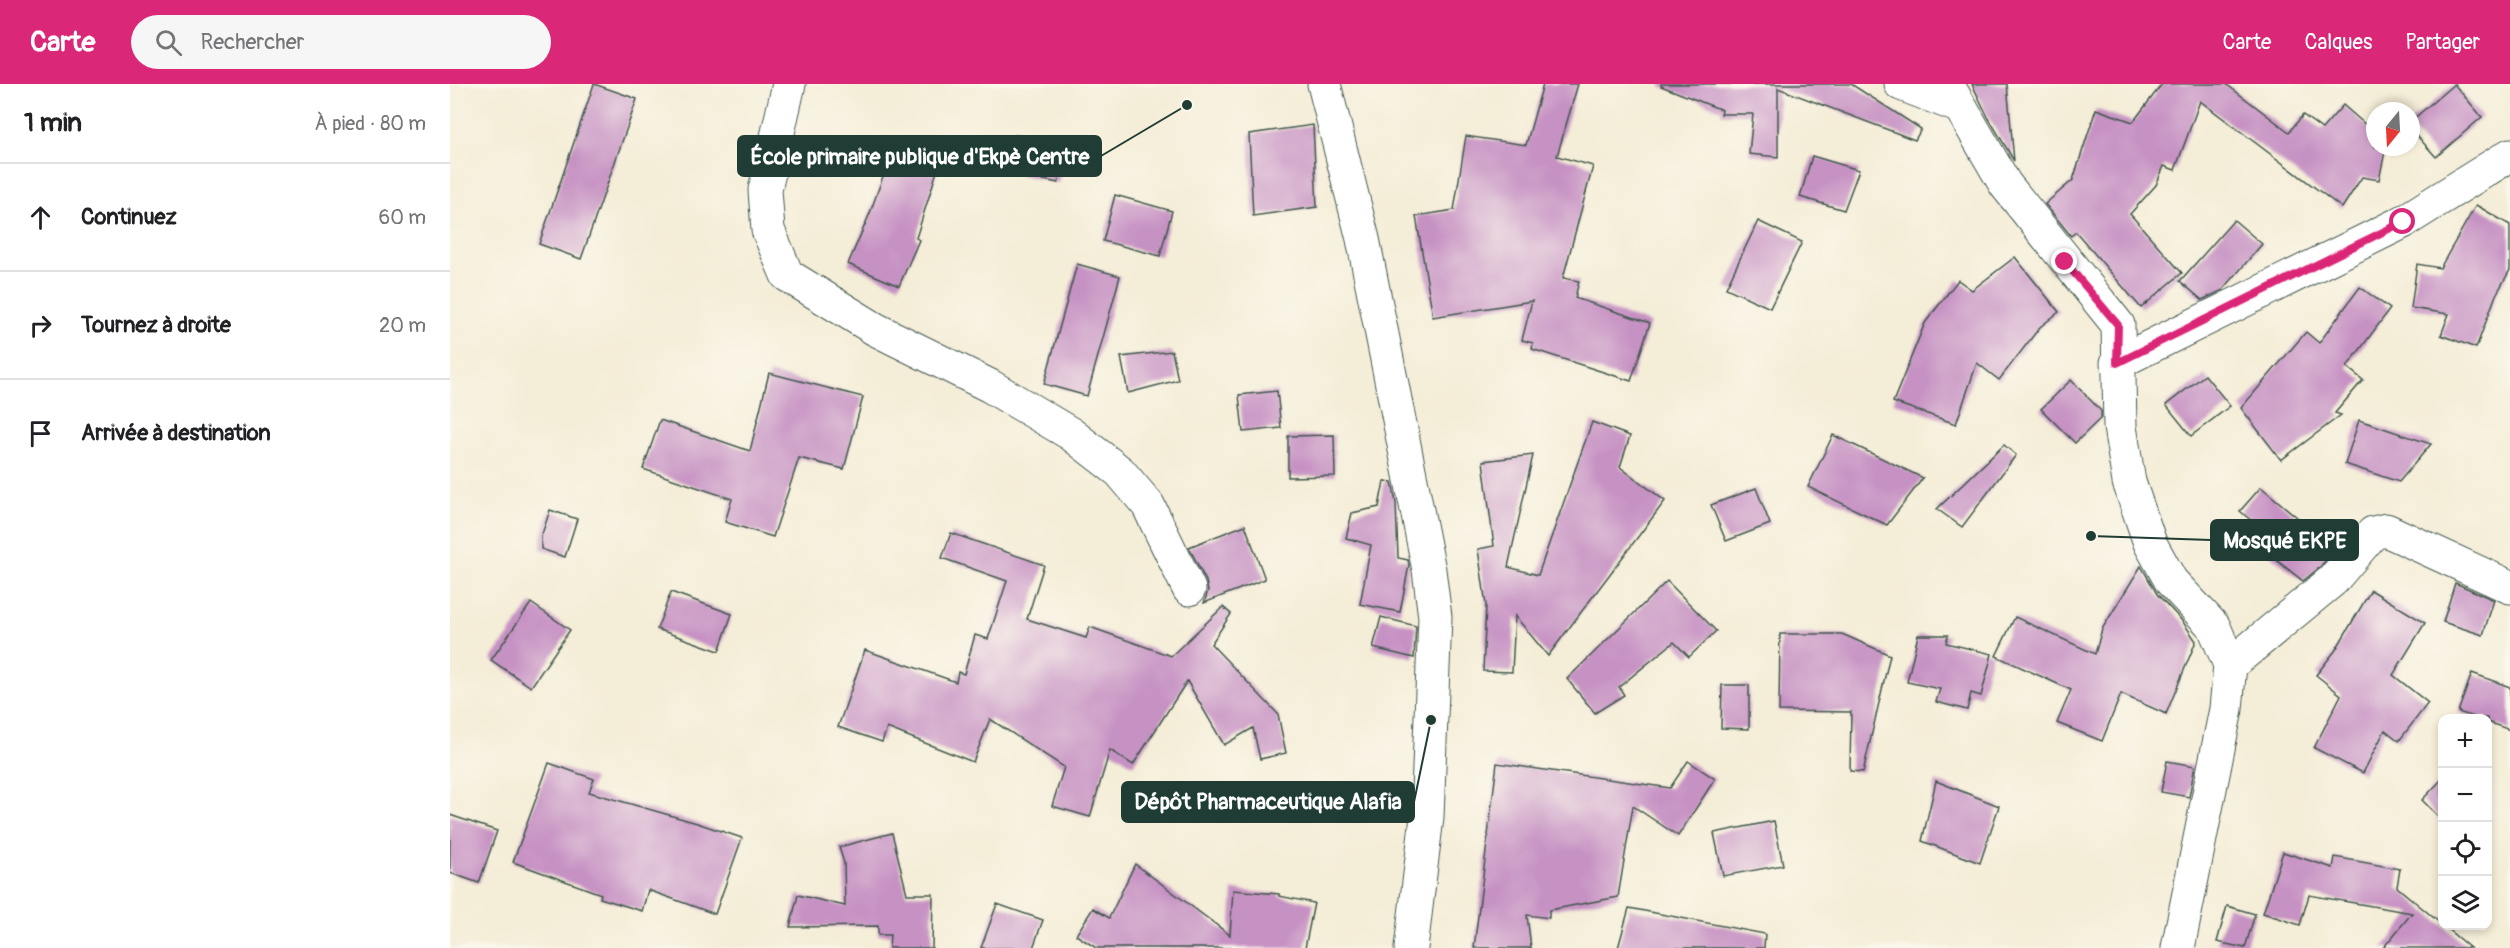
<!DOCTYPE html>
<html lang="fr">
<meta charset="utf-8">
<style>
:root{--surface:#fff;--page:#f6f6f6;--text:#202124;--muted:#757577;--line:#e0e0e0;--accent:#db2777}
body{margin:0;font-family:Pangolin,sans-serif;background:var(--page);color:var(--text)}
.controls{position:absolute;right:18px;bottom:18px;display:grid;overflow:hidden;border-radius:12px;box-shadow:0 3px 9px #0003}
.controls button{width:54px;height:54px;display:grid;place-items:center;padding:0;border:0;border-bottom:2px solid var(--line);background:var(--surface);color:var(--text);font:30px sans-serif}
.compass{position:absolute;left:1916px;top:18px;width:54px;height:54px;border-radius:50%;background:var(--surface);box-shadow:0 3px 9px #0003;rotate:198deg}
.stop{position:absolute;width:18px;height:18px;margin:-14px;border:4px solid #db2777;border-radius:50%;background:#fff}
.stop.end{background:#db2777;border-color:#fff;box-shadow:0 2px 6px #0008}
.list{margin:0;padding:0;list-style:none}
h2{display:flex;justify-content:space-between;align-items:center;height:78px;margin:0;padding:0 24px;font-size:26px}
h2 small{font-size:20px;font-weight:400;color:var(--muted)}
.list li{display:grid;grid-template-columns:39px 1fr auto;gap:18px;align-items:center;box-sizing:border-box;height:108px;padding:0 24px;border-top:2px solid var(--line)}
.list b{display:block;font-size:22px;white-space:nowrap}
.list em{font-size:20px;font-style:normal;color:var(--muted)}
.icon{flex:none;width:33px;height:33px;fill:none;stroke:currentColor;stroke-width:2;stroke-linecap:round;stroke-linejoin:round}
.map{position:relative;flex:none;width:2060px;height:864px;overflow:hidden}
header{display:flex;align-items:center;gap:36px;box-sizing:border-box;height:84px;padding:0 30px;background:var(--accent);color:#fff}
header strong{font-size:28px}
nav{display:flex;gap:33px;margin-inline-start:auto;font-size:21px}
.search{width:420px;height:54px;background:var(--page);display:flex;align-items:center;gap:15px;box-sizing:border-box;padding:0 21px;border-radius:33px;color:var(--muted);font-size:22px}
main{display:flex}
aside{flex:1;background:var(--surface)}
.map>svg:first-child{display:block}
.building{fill:#c691c3}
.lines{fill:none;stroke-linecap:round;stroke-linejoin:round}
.minor-casing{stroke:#3f574c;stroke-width:35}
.minor{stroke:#fff;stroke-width:33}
.route{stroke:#db2777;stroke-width:8}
.leader{fill:none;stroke:#1f3d34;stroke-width:2}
.callout-dot{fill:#1f3d34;stroke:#fbf7ec;stroke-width:2}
.callout{fill:#1f3d34;stroke:#1f3d34;stroke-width:2}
.callout-label{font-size:22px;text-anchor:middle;font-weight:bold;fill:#fff}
</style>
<header>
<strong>Carte</strong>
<div class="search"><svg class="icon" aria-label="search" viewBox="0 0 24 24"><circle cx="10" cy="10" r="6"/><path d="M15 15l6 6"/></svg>Rechercher</div>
<nav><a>Carte</a><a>Calques</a><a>Partager</a></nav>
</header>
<main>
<aside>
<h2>1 min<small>À pied · 80 m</small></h2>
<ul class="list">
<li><svg class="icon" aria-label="ahead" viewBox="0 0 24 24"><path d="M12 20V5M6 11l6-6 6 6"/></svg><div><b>Continuez</b></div><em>60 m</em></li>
<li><svg class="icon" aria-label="right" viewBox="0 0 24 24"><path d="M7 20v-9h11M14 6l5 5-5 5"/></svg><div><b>Tournez à droite</b></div><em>20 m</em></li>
<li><svg class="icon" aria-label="arrive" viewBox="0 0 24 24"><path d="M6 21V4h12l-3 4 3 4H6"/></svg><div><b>Arrivée à destination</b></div></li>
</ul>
</aside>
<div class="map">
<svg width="2060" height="864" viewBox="0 0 2060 864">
<rect width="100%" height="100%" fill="#fbf7ec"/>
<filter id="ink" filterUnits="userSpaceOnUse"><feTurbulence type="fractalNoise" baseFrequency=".0167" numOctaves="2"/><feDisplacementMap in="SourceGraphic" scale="12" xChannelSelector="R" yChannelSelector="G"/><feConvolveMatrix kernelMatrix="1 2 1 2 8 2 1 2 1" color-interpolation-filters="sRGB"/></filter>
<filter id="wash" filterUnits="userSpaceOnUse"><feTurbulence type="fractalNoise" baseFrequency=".008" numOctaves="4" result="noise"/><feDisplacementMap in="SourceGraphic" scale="24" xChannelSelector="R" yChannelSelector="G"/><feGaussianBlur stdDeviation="1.35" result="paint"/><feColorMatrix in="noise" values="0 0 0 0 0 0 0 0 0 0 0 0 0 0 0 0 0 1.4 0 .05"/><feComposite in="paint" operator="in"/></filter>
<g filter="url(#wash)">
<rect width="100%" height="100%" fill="#f4edd7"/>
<g id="blocks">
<g class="building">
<path d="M 144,0 L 187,15 L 131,175 L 89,160 Z"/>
<path d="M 1093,0 L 1128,0 L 1107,72 L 1143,82 L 1113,194 L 1129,197 L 1125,214 L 1200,239 L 1181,297 L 1082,265 L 1083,259 L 1072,256 L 1082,217 L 983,233 L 966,132 L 1004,126 L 1016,52 L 1076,61 Z"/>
<path d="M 1211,0 L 1401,0 L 1471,45 L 1465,56 L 1328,4 L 1328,73 L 1299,70 L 1303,30 L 1271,30 L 1272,26 L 1211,2 Z"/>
<path d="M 1522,0 L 1557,0 L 1564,77 L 1538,33 Z"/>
<path d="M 1712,0 L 1776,0 L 1839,48 L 1853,31 L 1872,45 L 1893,21 L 1925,49 L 1925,63 L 1936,63 L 1929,96 L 1912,93 L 1892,124 L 1750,17 L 1725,86 L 1714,82 L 1706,101 L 1680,130 L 1732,189 L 1691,224 L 1626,148 L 1621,152 L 1595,120 L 1623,96 L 1646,25 L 1683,38 Z"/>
<path d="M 2004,0 L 2032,33 L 1986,73 L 1961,45 L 1961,37 Z"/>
<path d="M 863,41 L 867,123 L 803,132 L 799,50 Z"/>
<path d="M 565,51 L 618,59 L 608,99 L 554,87 Z"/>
<path d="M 442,67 L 488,84 L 466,154 L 469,156 L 449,202 L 398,180 L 420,129 Z"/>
<path d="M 1362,72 L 1409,86 L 1394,126 L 1350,113 Z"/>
<path d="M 665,111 L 722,127 L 710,172 L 653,157 Z"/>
<path d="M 2026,121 L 2060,141 L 2060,186 L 2046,211 L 2026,264 L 1991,251 L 1999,230 L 1961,224 L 1967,180 L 1990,184 Z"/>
<path d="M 1784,136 L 1812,160 L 1773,206 L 1752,216 L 1730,197 Z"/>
<path d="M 1308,137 L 1352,158 L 1320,224 L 1276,204 Z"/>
<path d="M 1565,173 L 1609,228 L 1590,243 L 1549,296 L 1527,279 L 1506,340 L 1443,318 L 1475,239 L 1508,196 L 1522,206 Z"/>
<path d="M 627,180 L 670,192 L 637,312 L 594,300 Z"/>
<path d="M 1910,203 L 1940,225 L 1897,283 L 1913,296 L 1885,329 L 1891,331 L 1831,376 L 1791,324 L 1856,248 L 1869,259 Z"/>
<path d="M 722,267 L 728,296 L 678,309 L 671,273 Z"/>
<path d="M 319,289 L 413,313 L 394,385 L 349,374 L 323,453 L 275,438 L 282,415 L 193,385 L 210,336 L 300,367 Z"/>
<path d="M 1755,291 L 1780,322 L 1741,352 L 1716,321 Z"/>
<path d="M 1621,296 L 1651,327 L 1651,334 L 1625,359 L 1591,325 Z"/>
<path d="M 827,307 L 831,344 L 793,348 L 789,311 Z"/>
<path d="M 1909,336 L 1981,360 L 1949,398 L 1895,380 Z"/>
<path d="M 1142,338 L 1180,352 L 1170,383 L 1215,417 L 1098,572 L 1065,532 L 1062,588 L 1033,587 L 1036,521 L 1028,465 L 1044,462 L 1033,377 L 1083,371 L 1058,483 L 1088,491 Z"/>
<path d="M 884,351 L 885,392 L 838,393 L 838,352 Z"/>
<path d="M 1383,351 L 1473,394 L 1437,441 L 1358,403 Z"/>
<path d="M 1554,361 L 1566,371 L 1512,443 L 1487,425 Z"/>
<path d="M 934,397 L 942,398 L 946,419 L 948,474 L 958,476 L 959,481 L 950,528 L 910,520 L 921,461 L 896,454 L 902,429 L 929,423 Z"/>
<path d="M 1811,403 L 1885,465 L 1869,484 L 1853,497 L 1815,467 L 1824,456 L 1790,427 Z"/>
<path d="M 1306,404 L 1320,440 L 1276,457 L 1261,421 Z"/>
<path d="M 100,426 L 127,435 L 115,473 L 91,465 L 91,453 Z"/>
<path d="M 795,441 L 815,495 L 754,519 L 758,507 L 756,497 L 739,463 Z"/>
<path d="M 501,449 L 594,481 L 577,535 L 636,554 L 640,543 L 721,572 L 773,523 L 781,530 L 761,560 L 828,630 L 836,669 L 810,675 L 803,644 L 774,661 L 737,597 L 683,681 L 660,666 L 640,733 L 602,722 L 614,683 L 540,635 L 523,678 L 437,644 L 432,658 L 388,643 L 415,566 L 506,598 L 508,588 L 514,590 L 525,551 L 538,555 L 557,497 L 492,474 Z"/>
<path d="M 1691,482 L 1707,510 L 1733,538 L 1746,557 L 1716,630 L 1671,610 L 1652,657 L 1607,639 L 1621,606 L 1546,572 L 1565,533 L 1645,570 L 1652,545 Z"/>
<path d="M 1217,497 L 1266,547 L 1239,573 L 1224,558 L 1169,603 L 1174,611 L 1145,629 L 1117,595 Z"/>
<path d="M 2005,499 L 2044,516 L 2033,551 L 1993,538 Z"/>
<path d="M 1921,506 L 1975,539 L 1943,591 L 1978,619 L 1949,657 L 1935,646 L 1913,689 L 1864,664 L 1891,611 L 1866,591 L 1885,567 Z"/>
<path d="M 221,508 L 282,530 L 269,567 L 207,545 Z"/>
<path d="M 81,519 L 120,546 L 81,603 L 41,576 Z"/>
<path d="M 931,533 L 966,542 L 964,574 L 923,564 Z"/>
<path d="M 1330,550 L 1392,550 L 1440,571 L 1413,688 L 1400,687 L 1401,628 L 1329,627 Z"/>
<path d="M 1468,551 L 1498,551 L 1496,559 L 1542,570 L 1531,612 L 1521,609 L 1517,626 L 1486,618 L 1490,605 L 1457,598 Z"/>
<path d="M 2022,589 L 2060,603 L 2060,646 L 2037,638 L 2037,634 L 2027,634 L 2008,628 Z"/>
<path d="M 1272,601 L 1299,601 L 1299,645 L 1271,644 Z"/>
<path d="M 1238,677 L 1265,695 L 1228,752 L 1183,722 L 1168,813 L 1099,826 L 1099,834 L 1077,831 L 1081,864 L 1024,864 L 1047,679 L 1220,704 Z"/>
<path d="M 1717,677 L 1745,682 L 1739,713 L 1711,708 Z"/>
<path d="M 99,679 L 144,695 L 139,708 L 247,739 L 292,754 L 265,830 L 198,806 L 192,827 L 150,814 L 151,810 L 63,778 Z"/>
<path d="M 1992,695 L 1992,736 L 1972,716 Z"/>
<path d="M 1486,697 L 1549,722 L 1530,779 L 1472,757 Z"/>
<path d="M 0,731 L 47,747 L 29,799 L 0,789 Z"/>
<path d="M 1324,737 L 1333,781 L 1273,792 L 1264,749 Z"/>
<path d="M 442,749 L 457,810 L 483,810 L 482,864 L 439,864 L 440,851 L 428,851 L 428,842 L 340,843 L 348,811 L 395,822 L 394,779 L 389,763 Z"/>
<path d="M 1833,768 L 1883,784 L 1885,773 L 1950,785 L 1947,803 L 2020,864 L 1933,864 L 1962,829 L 1859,811 L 1850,841 L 1813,829 Z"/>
<path d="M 685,780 L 780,851 L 783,806 L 829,810 L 829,812 L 864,819 L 855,864 L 646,864 L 626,851 L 643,824 L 659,834 Z"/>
<path d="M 547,820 L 593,836 L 583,864 L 531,864 Z"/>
<path d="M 1777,822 L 1805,830 L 1795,864 L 1767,858 Z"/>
<path d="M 1179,824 L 1315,850 L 1314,864 L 1168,864 Z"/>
</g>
</g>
</g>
<g filter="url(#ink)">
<use href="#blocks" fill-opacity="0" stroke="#3f574c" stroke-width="1.5"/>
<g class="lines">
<g class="minor-casing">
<g id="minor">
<path d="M 339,0 L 315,106 L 318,146 L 337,191 L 425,245 L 540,302 L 621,350 L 670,388 L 698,421 L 739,505"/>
<path d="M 874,0 L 913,155 L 979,486 L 985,533 L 977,733 L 961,864"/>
<path d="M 1451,0 L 1508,22"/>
<path d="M 1497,0 L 1555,100 L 1668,241 L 1670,343 L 1679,398 L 1700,459 L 1721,497 L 1764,543 L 1780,581 L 1776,625 L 1728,864"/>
<path d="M 1667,279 L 1953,138 L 2060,71"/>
<path d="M 1780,581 L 1882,497 L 1923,449 L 1936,446 L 2060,503"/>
</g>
</g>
<use href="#minor" class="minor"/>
</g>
</g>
<g class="lines" filter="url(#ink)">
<path class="route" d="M 1615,178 L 1668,241 L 1667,279 L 1953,138"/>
</g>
<path class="leader" d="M737 21L651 72M1641 452L1761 456M981 636L964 718"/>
<g class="callout-dot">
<circle cx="737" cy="21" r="6"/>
<circle cx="1641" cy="452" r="6"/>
<circle cx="981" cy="636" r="6"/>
</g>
<g class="callout">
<rect x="288" y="52" width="363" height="40" rx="6"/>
<rect x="1761" y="436" width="147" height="40" rx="6"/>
<rect x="672" y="698" width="292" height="40" rx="6"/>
</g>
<g class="callout-label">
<text x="470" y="80">École primaire publique d'Ekpè Centre</text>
<text x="1835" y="464">Mosqué EKPE</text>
<text x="818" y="725">Dépôt Pharmaceutique Alafia</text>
</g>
</svg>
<div class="controls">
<button>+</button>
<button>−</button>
<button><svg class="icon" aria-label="locate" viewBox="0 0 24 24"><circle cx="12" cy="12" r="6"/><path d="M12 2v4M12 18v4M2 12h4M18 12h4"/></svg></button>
<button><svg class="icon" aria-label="layers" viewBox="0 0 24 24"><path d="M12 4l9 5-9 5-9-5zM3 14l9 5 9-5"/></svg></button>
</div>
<svg class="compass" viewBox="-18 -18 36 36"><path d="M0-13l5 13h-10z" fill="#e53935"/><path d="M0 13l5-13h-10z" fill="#757577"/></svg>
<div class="stop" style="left:1953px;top:138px"></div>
<div class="stop end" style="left:1615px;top:178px"></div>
</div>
</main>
